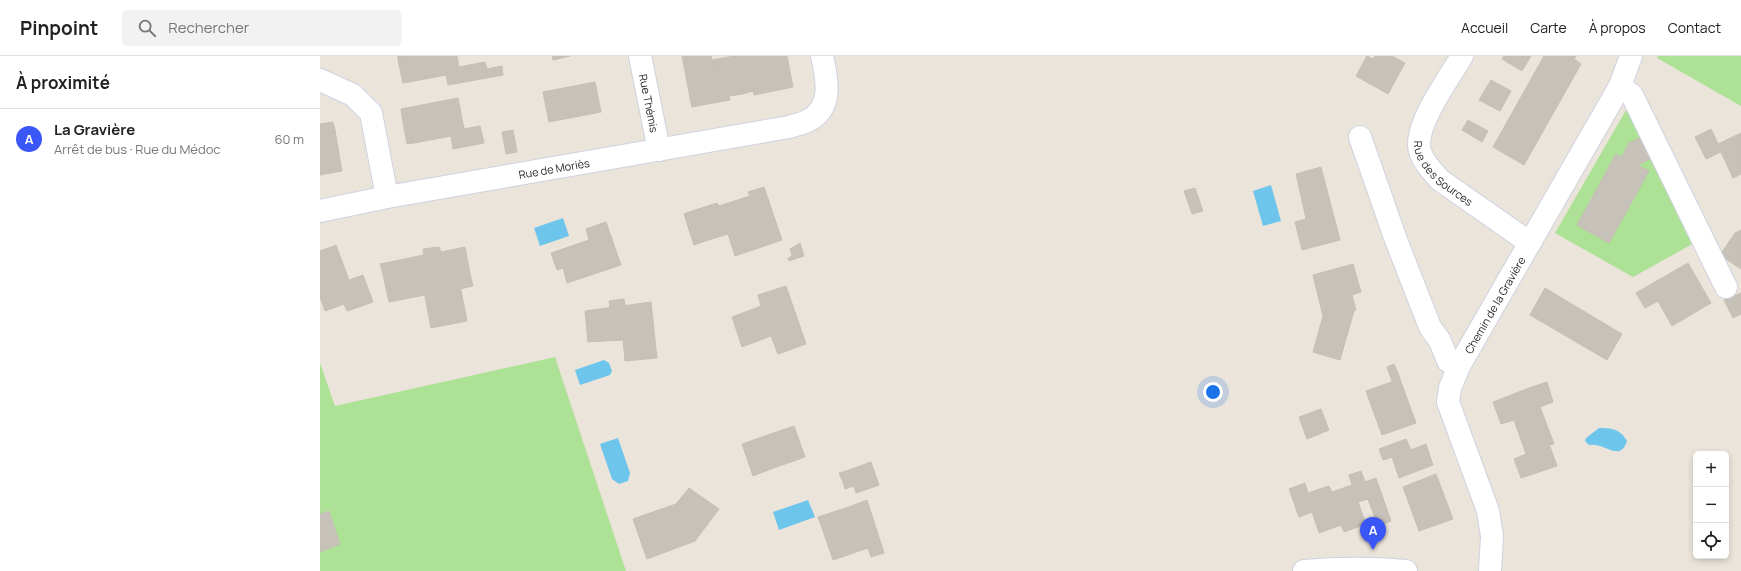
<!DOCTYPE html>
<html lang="fr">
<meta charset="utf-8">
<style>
:root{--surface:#fff;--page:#f2f2f2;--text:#222;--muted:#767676;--line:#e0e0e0;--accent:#3a56f7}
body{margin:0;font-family:Manrope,sans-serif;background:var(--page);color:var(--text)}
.controls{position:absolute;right:12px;bottom:12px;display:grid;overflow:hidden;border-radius:6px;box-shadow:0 2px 6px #0003}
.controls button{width:36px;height:36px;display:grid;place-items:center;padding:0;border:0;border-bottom:1px solid var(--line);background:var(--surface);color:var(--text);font:20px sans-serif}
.you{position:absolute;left:893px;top:336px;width:14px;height:14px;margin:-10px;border:3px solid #fff;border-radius:50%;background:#1a73e8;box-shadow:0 0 0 6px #1a73e833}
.badge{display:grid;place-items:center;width:26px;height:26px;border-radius:50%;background:var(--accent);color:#fff;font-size:13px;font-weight:700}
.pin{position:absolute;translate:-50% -33px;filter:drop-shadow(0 1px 2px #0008)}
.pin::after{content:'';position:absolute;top:21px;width:14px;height:12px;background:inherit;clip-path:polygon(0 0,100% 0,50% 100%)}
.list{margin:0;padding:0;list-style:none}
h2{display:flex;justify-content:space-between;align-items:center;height:52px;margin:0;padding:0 16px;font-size:17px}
h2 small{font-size:13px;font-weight:400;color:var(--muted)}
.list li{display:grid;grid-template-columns:26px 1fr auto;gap:12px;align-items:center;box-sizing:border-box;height:60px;padding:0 16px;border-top:1px solid var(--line)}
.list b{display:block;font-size:15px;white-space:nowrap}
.list p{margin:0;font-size:13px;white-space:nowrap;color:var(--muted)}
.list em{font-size:13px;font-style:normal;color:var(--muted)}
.icon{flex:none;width:22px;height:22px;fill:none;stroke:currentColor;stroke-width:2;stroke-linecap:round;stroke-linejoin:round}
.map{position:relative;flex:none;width:1421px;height:515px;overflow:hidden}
header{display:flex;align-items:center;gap:24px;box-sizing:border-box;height:56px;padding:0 20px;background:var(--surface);border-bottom:1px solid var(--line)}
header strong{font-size:19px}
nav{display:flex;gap:22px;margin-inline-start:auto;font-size:14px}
.search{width:280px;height:36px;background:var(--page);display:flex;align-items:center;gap:10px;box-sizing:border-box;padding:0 14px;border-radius:6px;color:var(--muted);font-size:15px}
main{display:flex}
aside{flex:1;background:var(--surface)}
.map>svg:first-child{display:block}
.green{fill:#ade196}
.water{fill:#6dc5ec}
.building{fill:#c6c1b9;stroke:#c6c0b4}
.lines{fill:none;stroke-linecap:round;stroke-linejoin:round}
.minor-casing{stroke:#cfd2e1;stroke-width:24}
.minor{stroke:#fff;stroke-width:22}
.labels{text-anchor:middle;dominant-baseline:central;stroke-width:3;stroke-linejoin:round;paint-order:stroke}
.street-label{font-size:11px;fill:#282828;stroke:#fff}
</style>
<header>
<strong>Pinpoint</strong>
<div class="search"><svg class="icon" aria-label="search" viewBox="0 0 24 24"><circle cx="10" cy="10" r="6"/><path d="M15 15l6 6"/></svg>Rechercher</div>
<nav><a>Accueil</a><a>Carte</a><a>À propos</a><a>Contact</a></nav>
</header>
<main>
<aside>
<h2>À proximité<small></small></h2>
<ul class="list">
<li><span class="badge">A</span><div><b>La Gravière</b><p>Arrêt de bus · Rue du Médoc</p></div><em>60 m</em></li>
</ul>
</aside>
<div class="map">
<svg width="1421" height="515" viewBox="0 0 1421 515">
<rect width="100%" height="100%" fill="#ebe4da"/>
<g class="green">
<path d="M 1338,0 L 1421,0 L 1421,50 L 1337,2 Z"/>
<path d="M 1309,49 L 1376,186 L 1313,221 L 1235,177 Z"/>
<path d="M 235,301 L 306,515 L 0,515 L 0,307 L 15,350 Z"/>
</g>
<g class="water">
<path d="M 951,129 L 961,165 L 943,170 L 933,135 Z"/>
<path d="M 243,162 L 249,180 L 220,190 L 214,172 Z"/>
<path d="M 284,304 L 289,307 L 292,315 L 290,319 L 260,329 L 255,314 Z"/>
<path d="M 1279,372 C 1292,372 1300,373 1307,385 C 1300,407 1285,386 1269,389 L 1265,385 L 1266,382 Z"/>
<path d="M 298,382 L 310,417 L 308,425 L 299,428 L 292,423 L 280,388 Z"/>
<path d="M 488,444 L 495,461 L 459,474 L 453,456 Z"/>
</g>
<g class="building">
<path d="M 78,0 L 137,0 L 139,11 L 165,6 L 167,13 L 182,10 L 183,19 L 128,29 L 126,19 L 89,26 L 85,3 L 78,4 Z"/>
<path d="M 232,0 L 250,0 L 233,4 Z"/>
<path d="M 362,0 L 391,0 L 394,15 L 416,11 L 422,38 L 409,40 L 410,44 L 382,49 L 381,46 L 371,47 Z"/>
<path d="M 414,0 L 416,11 L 394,15 L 392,4 Z"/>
<path d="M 414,0 L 467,0 L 473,31 L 434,39 L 433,35 L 422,38 Z"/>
<path d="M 1047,0 L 1053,3 L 1055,0 L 1072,0 L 1085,7 L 1068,38 L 1036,20 Z"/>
<path d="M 1184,0 L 1211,0 L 1202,15 L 1182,3 Z"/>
<path d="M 1224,0 L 1256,0 L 1254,3 L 1261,8 L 1204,109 L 1173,91 Z"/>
<path d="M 85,3 L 89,26 L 83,27 L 78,4 Z"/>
<path d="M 1171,24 L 1191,35 L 1180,55 L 1159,44 Z"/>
<path d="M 275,26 L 281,56 L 229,66 L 223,36 Z"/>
<path d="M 138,42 L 144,73 L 160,70 L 164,87 L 133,93 L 131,80 L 94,87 L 90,64 L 83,66 L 81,53 Z"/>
<path d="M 381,46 L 382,49 L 372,51 L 371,47 Z"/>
<path d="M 90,64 L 94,87 L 87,88 L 83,66 Z"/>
<path d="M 1148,64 L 1168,75 L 1162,86 L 1142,74 Z"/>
<path d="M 13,66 L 15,74 L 0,76 L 0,68 Z"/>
<path d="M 1391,73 L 1398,88 L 1421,77 L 1421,118 L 1413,122 L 1401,96 L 1386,103 L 1375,81 Z"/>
<path d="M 15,74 L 21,110 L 0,114 L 0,76 Z"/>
<path d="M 193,74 L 197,96 L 186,98 L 182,76 Z"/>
<path d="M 1324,80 L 1334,101 L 1318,109 L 1329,115 L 1289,187 L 1257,169 L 1296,98 L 1302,101 L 1309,87 Z"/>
<path d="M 21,110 L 22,115 L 0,119 L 0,114 Z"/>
<path d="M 1001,111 L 1020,184 L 982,194 L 975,166 L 986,163 L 976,118 Z"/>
<path d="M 444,131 L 462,184 L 415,200 L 408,178 L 382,186 L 372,155 L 397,147 L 399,150 L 430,140 L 428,136 Z"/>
<path d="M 875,132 L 883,155 L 872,158 L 864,135 Z"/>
<path d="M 372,155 L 382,186 L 374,189 L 364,158 Z"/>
<path d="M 286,166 L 301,209 L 247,227 L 243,212 L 237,214 L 231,197 L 269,184 L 266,173 Z"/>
<path d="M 1421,174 L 1421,213 L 1400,199 L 1415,177 Z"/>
<path d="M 480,187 L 484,200 L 469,205 L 468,202 L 472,200 L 470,193 Z"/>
<path d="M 16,189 L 29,224 L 43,219 L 53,246 L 36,252 L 14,190 Z"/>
<path d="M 14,190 L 36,252 L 27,255 L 24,248 L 5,255 L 0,241 L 0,195 Z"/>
<path d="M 119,191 L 121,196 L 116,197 L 117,202 L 109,204 L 108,198 L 104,199 L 103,193 Z"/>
<path d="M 145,191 L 151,222 L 139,224 L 147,265 L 111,272 L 103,230 L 67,237 L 62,214 L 76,210 L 75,205 L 108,198 L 109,204 L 117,202 L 116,197 Z"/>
<path d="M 75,205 L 76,210 L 62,214 L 60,208 Z"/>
<path d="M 1368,207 L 1391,247 L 1352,270 L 1338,245 L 1325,252 L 1316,237 Z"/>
<path d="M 1033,208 L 1041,236 L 1032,239 L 1036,254 L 1034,255 L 1020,304 L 993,296 L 1003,260 L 1008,258 L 1004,242 L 999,244 L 993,219 Z"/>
<path d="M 151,222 L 153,230 L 140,233 L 139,224 Z"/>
<path d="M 103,230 L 105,239 L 69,246 L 67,237 Z"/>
<path d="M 466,230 L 486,288 L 458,298 L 451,280 L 422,291 L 412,261 L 441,250 L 438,239 Z"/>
<path d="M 1225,232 L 1302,278 L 1287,304 L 1210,259 Z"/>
<path d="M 1421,237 L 1421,258 L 1413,262 L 1404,244 Z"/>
<path d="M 1004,242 L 1008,258 L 1003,260 L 999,244 Z"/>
<path d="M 304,243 L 305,250 L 290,252 L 289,245 Z"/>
<path d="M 331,246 L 337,302 L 305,305 L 303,284 L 268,286 L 265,255 Z"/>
<path d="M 1074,308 L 1080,322 L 1072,325 L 1067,311 Z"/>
<path d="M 1080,323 L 1096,367 L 1062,379 L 1046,335 Z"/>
<path d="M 1227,326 L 1233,346 L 1220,351 L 1234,388 L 1229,389 L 1209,332 Z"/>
<path d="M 1209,332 L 1237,410 L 1201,422 L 1194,403 L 1206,398 L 1194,364 L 1181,368 L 1173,346 Z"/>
<path d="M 1001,353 L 1009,374 L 987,383 L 979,361 Z"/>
<path d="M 474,370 L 485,401 L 471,406 L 469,400 L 457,405 L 459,410 L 433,420 L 422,388 Z"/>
<path d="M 1086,383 L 1091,394 L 1106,388 L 1113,409 L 1079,422 L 1072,401 L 1063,404 L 1059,393 Z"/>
<path d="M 469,400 L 471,406 L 459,410 L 457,405 Z"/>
<path d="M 551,406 L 559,429 L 536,437 L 534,430 L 525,433 L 523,426 L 532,423 L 529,414 Z"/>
<path d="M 529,414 L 532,423 L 523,426 L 519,417 Z"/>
<path d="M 1041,415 L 1045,426 L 1056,422 L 1071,465 L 1058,470 L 1048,443 L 1038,446 L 1046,468 L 1024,476 L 1021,469 L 999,477 L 992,456 L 979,461 L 969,433 L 985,427 L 988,437 L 1009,430 L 1012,436 L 1032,429 L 1029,419 Z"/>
<path d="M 1116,418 L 1133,463 L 1099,475 L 1083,431 Z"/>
<path d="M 369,432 L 399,453 L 375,485 L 327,503 L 313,463 L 356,448 Z"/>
<path d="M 547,444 L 564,497 L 551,501 L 548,492 L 513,504 L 502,472 L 533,462 L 529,451 Z"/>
<path d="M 529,451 L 533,462 L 502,472 L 498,461 Z"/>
<path d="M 9,455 L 20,488 L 5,494 L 0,480 L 0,458 Z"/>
<path d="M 0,480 L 5,494 L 0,496 Z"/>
</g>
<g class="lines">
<g class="minor-casing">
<g id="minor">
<path id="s1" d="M 320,0 L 339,94"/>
<path id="s2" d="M 1142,0 C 1129,22 1099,63 1099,88 C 1099,102 1111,114 1120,124 L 1210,187"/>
<path d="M 0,24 L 33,39 L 51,57 L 67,141"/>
<path d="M 1300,30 L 1312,39 L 1406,231"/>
<path d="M 1040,81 L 1076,184 L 1110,271 L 1120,285 L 1128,305 L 1139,310"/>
<path id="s3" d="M 0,155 L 67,141 L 469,71 C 475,69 482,68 487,65 C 514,53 507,22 502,0"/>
<path d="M 984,515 C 1018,512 1052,512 1086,515"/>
<path id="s4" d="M 1170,515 L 1172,480 L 1168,455 L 1128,346 L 1130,332 L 1139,310 L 1300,30 L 1311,0"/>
</g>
</g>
<use href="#minor" class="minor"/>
</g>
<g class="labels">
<g class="street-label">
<text stroke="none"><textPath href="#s1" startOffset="48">Rue Thémis</textPath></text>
<text stroke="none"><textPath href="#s3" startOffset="238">Rue de Moriès</textPath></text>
<text stroke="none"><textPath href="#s2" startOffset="138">Rue des Sources</textPath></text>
<text stroke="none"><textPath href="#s4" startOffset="285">Chemin de la Gravière</textPath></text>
</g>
</g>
</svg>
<div class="controls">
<button>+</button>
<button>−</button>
<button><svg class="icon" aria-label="locate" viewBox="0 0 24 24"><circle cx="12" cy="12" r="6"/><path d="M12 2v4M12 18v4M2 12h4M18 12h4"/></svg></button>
</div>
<div class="you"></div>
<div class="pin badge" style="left:1053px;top:494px">A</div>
</div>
</main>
